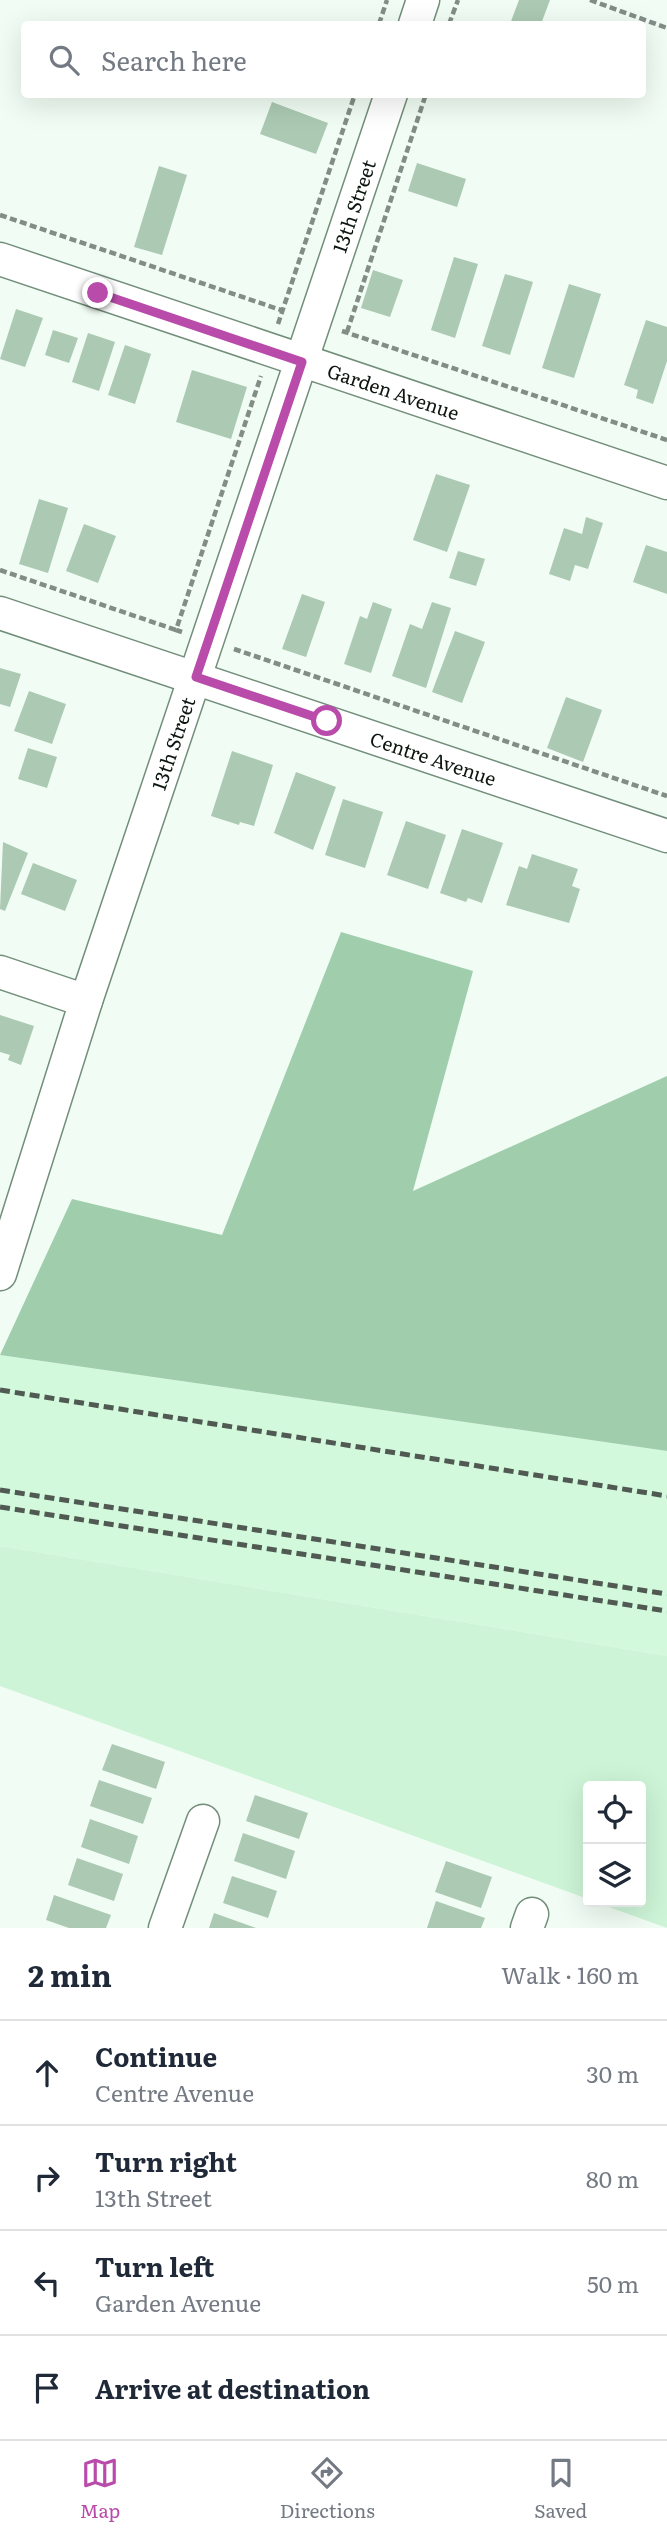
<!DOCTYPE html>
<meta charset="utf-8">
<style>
:root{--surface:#fff;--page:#f6f6f7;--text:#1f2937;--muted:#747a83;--line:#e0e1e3;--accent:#b94baa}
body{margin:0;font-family:Literata,serif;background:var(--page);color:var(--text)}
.controls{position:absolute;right:21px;bottom:21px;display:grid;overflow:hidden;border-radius:7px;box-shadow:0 7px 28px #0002}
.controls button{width:63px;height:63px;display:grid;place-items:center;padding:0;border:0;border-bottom:2px solid var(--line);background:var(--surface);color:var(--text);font:35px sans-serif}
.stop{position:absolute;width:21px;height:21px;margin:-16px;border:5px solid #b94baa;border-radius:50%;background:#fff}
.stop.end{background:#b94baa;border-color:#fff;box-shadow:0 2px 7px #0008}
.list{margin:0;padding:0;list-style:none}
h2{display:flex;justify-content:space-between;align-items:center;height:91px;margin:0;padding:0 28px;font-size:30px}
h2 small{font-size:23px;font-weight:400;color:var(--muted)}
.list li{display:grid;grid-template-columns:46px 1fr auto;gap:21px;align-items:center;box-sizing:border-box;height:105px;padding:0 28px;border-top:2px solid var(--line)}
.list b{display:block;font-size:26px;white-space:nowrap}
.list p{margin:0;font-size:23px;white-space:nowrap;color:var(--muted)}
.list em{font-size:23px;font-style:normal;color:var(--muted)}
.icon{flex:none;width:38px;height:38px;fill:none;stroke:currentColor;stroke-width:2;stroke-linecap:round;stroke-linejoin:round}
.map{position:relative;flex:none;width:667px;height:1928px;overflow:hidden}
.search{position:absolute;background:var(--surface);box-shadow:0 7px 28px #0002;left:21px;right:21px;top:21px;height:77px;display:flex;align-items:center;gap:18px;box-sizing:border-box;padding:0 24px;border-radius:7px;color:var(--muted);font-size:26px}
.sheet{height:511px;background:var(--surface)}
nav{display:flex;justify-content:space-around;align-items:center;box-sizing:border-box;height:98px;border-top:2px solid var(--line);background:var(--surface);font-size:19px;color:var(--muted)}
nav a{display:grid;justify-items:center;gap:4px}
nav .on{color:var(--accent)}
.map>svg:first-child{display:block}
.built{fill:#d3f9dd}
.green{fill:#cdf4d7}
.forest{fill:#a0ceac}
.building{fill:#abc9b3}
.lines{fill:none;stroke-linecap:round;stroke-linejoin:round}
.street-casing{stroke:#728e7a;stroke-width:35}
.path{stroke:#828d85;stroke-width:4.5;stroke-dasharray:7 3.5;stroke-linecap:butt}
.street{stroke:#fff;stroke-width:32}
.rail{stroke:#505a53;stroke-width:5;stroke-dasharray:10 5;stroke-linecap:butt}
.route{stroke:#b94baa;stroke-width:9}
.labels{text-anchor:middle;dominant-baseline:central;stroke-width:6;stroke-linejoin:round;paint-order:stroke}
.street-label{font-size:19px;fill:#0c160f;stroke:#fff}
</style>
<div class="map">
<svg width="667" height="1928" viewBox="0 0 667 1928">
<rect width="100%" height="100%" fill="#f1fdf4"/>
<path class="built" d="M 0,1355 L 667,1451 L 667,1656 L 0,1546 Z"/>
<path class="green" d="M 0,1546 L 667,1656 L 667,1928 L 595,1902 L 641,1902 L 641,1786 L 588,1786 L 588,1899 L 0,1686 Z"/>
<path class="forest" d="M 341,932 L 473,971 L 413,1191 L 667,1076 L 667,1451 L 0,1355 L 72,1199 L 222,1235 Z"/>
<g class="building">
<path d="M 519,0 L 550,0 L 541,24 L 510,24 Z"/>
<path d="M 272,102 L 328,123 L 316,154 L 260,134 Z"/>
<path d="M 417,163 L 466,179 L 457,207 L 408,191 Z"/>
<path d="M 159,166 L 187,175 L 162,255 L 134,247 Z"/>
<path d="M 454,257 L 478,264 L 455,338 L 431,330 Z"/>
<path d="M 373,270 L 403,280 L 390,317 L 361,308 Z"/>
<path d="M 505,274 L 533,282 L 510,355 L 482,346 Z"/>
<path d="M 569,284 L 601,294 L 574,378 L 542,368 Z"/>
<path d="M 16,309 L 43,318 L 25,367 L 0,359 Z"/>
<path d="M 646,320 L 667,327 L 667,361 L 653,404 L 636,398 L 638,390 L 624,385 Z"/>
<path d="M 53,330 L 78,338 L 69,363 L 45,355 Z"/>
<path d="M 88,333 L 115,342 L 99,391 L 72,382 Z"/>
<path d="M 125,345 L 151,354 L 135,404 L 108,395 Z"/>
<path d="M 192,370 L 247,387 L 231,439 L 176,422 Z"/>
<path d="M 436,474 L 470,485 L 447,552 L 413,540 Z"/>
<path d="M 39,499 L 68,508 L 48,573 L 19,564 Z"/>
<path d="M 586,517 L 603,523 L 588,569 L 575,565 L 570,581 L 549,574 L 564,528 L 582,534 Z"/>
<path d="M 84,524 L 116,536 L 98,583 L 66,571 Z"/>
<path d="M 646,545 L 667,552 L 667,594 L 633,582 Z"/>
<path d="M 458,551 L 485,559 L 476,586 L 449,578 Z"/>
<path d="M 302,594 L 325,602 L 306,657 L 282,649 Z"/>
<path d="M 373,602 L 392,609 L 371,673 L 344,664 L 360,616 L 367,619 Z"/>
<path d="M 432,602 L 451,608 L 426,688 L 392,676 L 410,624 L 422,629 Z"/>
<path d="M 455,631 L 485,642 L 462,703 L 432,692 Z"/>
<path d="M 0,668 L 21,674 L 10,707 L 0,704 Z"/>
<path d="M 29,691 L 66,704 L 52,744 L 14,731 Z"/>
<path d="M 566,697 L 602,710 L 583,762 L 547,748 Z"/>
<path d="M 28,748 L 57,757 L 47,788 L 18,779 Z"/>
<path d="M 232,751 L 273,765 L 254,826 L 240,822 L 239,825 L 211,816 Z"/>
<path d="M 296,772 L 336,787 L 313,850 L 274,833 Z"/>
<path d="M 343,799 L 383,812 L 365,868 L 325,855 Z"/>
<path d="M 406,821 L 446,835 L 428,889 L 387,875 Z"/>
<path d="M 462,829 L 503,843 L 482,903 L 468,898 L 466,902 L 440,893 Z"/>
<path d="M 3,842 L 28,853 L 5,911 L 0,909 Z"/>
<path d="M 532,854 L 578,869 L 572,886 L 580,889 L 569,923 L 506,905 L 519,866 L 527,869 Z"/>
<path d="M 33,863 L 77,880 L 65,911 L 21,894 Z"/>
<path d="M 0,1015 L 34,1026 L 21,1065 L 8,1060 L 10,1055 L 0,1052 Z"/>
<path d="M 112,1744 L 165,1762 L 156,1789 L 102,1770 Z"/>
<path d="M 99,1780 L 152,1798 L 143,1824 L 90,1806 Z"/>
<path d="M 255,1795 L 308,1813 L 299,1839 L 246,1821 Z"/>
<path d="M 90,1819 L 138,1836 L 129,1864 L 81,1847 Z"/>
<path d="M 243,1833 L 295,1851 L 286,1879 L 234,1861 Z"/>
<path d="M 77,1858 L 123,1874 L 114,1901 L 68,1885 Z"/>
<path d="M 446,1861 L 492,1877 L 481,1908 L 435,1892 Z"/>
<path d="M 232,1876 L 277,1891 L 268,1918 L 223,1903 Z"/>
<path d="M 54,1895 L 111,1915 L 106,1928 L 69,1928 L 46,1920 Z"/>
<path d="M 436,1901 L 485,1918 L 481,1928 L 427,1928 Z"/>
<path d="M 214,1913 L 256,1928 L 209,1928 Z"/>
</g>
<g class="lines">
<g class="street-casing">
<g id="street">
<path d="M 415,24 L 423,0"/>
<path id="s1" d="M 0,259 L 667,483"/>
<path id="s2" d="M 0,613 L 667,836"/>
<path d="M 0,972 L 86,1001"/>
<path id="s3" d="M 0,1274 L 86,1001 L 391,94"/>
<path d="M 165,1928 L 203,1821"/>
<path d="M 527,1928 L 532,1914"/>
</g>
</g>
<g class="path">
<path d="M 590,0 L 667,28"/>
<path d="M 379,24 L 387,0"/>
<path d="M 449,24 L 458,0"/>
<path d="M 0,215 L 284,311"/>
<path d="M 278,324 L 355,94"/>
<path d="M 342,331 L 667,440"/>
<path d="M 347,332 L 426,94"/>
<path d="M 0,570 L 176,630"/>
<path d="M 182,632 L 176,630 L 261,376"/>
<path d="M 234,649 L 667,796"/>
</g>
<use href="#street" class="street"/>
<g class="rail">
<path d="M 0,1390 L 667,1496"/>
<path d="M 0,1490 L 667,1594"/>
<path d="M 0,1507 L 667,1611"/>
</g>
</g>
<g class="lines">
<path class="route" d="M 98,293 L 302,362 L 196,677 L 327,721"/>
</g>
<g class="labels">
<g class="street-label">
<text stroke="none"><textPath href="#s3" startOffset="1125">13th Street</textPath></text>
<text stroke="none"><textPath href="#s1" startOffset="415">Garden Avenue</textPath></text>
<text stroke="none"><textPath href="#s3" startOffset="558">13th Street</textPath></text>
<text stroke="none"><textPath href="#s2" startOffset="457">Centre Avenue</textPath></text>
</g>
</g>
</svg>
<div class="controls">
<button><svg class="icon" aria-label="locate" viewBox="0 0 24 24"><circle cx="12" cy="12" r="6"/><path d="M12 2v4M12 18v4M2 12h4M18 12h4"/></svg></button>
<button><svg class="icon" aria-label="layers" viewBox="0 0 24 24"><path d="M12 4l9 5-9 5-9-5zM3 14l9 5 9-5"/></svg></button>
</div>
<div class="stop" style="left:327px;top:721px"></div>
<div class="stop end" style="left:98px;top:293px"></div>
<div class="search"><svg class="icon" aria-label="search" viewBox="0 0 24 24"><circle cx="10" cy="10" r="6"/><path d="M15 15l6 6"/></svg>Search here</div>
</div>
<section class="sheet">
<h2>2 min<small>Walk · 160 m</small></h2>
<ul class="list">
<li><svg class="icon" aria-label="ahead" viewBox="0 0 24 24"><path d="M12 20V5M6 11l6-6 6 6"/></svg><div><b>Continue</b><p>Centre Avenue</p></div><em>30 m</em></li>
<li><svg class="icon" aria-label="right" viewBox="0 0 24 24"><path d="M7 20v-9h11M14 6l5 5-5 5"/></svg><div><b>Turn right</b><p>13th Street</p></div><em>80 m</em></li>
<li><svg class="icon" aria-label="left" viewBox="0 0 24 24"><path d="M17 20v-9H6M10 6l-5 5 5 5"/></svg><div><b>Turn left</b><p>Garden Avenue</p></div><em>50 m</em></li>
<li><svg class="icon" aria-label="arrive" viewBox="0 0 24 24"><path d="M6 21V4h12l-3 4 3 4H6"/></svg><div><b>Arrive at destination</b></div></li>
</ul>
</section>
<nav>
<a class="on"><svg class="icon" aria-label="map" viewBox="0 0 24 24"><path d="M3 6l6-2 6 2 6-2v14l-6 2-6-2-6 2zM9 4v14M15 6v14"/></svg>Map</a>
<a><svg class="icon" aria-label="directions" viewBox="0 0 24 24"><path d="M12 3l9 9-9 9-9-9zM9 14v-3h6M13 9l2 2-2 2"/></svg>Directions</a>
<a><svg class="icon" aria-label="saved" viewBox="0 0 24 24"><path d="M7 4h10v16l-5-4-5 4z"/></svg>Saved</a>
</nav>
